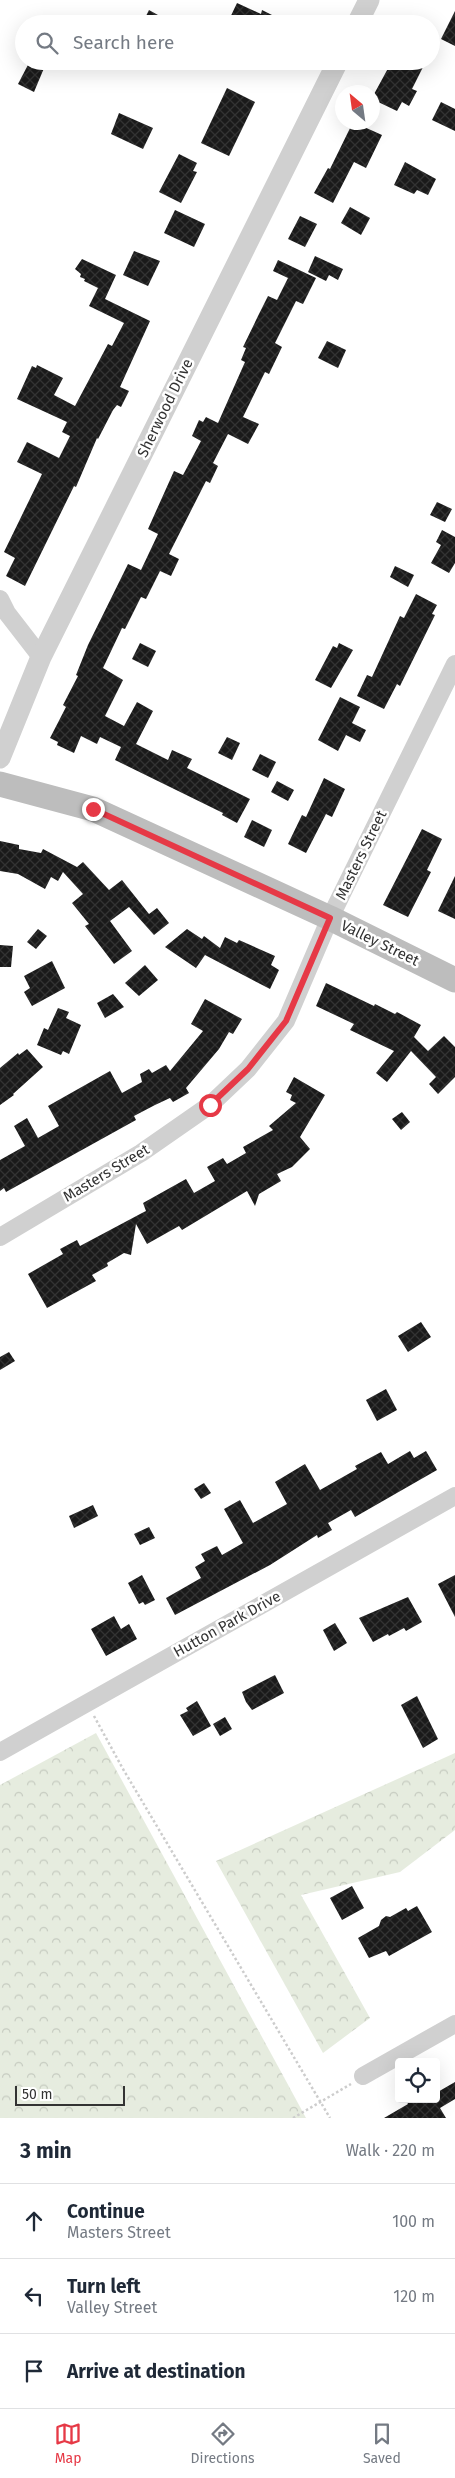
<!DOCTYPE html>
<meta charset="utf-8">
<style>
:root{--surface:#fff;--page:#f2f2f3;--text:#1f2937;--muted:#747a83;--line:#e0e1e3;--accent:#e63946}
body{margin:0;font-family:"Fira Sans",sans-serif;background:var(--page);color:var(--text)}
.controls{position:absolute;right:15px;bottom:15px;display:grid;overflow:hidden;border-radius:5px;box-shadow:0 5px 20px #0002}
.controls button{width:45px;height:45px;display:grid;place-items:center;padding:0;border:0;border-bottom:1px solid var(--line);background:var(--surface);color:var(--text);font:25px sans-serif}
.compass{position:absolute;left:335px;top:85px;width:45px;height:45px;border-radius:50%;background:var(--surface);box-shadow:0 5px 20px #0002;rotate:331deg}
.scale{position:absolute;left:15px;bottom:12px;width:110px;box-sizing:border-box;padding-left:5px;border:2px solid #333;border-top:0;font-size:14px;line-height:18px;white-space:nowrap;color:#333;-webkit-text-stroke:4px #fff;paint-order:stroke}
.stop{position:absolute;width:15px;height:15px;margin:-11px;border:4px solid #e63946;border-radius:50%;background:#fff}
.stop.end{background:#e63946;border-color:#fff;box-shadow:0 1px 5px #0008}
.list{margin:0;padding:0;list-style:none}
h2{display:flex;justify-content:space-between;align-items:center;height:65px;margin:0;padding:0 20px;font-size:21px}
h2 small{font-size:16px;font-weight:400;color:var(--muted)}
.list li{display:grid;grid-template-columns:32px 1fr auto;gap:15px;align-items:center;box-sizing:border-box;height:75px;padding:0 20px;border-top:1px solid var(--line)}
.list b{display:block;font-size:19px;white-space:nowrap}
.list p{margin:0;font-size:16px;white-space:nowrap;color:var(--muted)}
.list em{font-size:16px;font-style:normal;color:var(--muted)}
.icon{flex:none;width:28px;height:28px;fill:none;stroke:currentColor;stroke-width:2;stroke-linecap:round;stroke-linejoin:round}
.map{position:relative;flex:none;width:455px;height:2118px;overflow:hidden}
.search{position:absolute;background:var(--surface);box-shadow:0 5px 20px #0002;left:15px;right:15px;top:15px;height:55px;display:flex;align-items:center;gap:12px;box-sizing:border-box;padding:0 18px;border-radius:28px;color:var(--muted);font-size:19px}
.sheet{height:290px;background:var(--surface)}
nav{display:flex;justify-content:space-around;align-items:center;box-sizing:border-box;height:70px;border-top:1px solid var(--line);background:var(--surface);font-size:14px;color:var(--muted)}
nav a{display:grid;justify-items:center;gap:2px}
nav .on{color:var(--accent)}
.map>svg:first-child{display:block}
.forest{fill:url(#forest-crowns)}
.building{fill:url(#building-cross-hatch)}
.lines{fill:none;stroke-linecap:round;stroke-linejoin:round}
.path{stroke:#cdcdcd;stroke-width:2.5;stroke-dasharray:2.5 2.5;stroke-linecap:butt}
.minor{stroke:#d0d0d0;stroke-width:18}
.tertiary{stroke:#d0d0d0;stroke-width:21}
.secondary{stroke:#bdbdbd;stroke-width:25}
.route{stroke:#e63946;stroke-width:6}
.labels{text-anchor:middle;dominant-baseline:central;stroke-width:5;stroke-linejoin:round;paint-order:stroke}
.street-label{font-size:15px;fill:#333;stroke:#fff}
</style>
<div class="map">
<svg width="455" height="2118" viewBox="0 0 455 2118">
<defs>
<pattern id="forest-crowns" width="20" height="18" patternUnits="userSpaceOnUse" patternTransform="scale(1.25)"><rect width="20" height="18" fill="#e6ecdf"/><path d="M2 6a3 3 0 1 1 6 0M12 15a3 3 0 1 1 6 0" fill="none" stroke="#c6cbc0"/></pattern>
<pattern id="building-cross-hatch" width="8" height="8" patternUnits="userSpaceOnUse" patternTransform="scale(1.25)"><rect width="8" height="8" fill="#1a1a1a"/><path d="M0 0l8 8M0 8l8-8" fill="none" stroke="#333"/></pattern>
</defs>
<rect width="100%" height="100%" fill="#fff"/>
<g class="forest">
<path d="M 96,1733 L 286,2081 L 306,2118 L 0,2118 L 0,1785 Z"/>
<path d="M 455,1753 L 455,1830 L 400,1872 L 301,1895 L 370,2018 L 323,2053 L 216,1861 Z"/>
</g>
<g class="building">
<path d="M 237,3 L 261,14 L 262,10 L 290,24 L 227,24 Z"/>
<path d="M 149,10 L 174,24 L 142,24 Z"/>
<path d="M 455,11 L 455,46 L 441,39 Z"/>
<path d="M 30,61 L 47,61 L 34,92 L 18,84 Z"/>
<path d="M 392,61 L 426,61 L 412,89 L 417,91 L 409,106 L 402,102 L 397,111 L 374,100 L 373,96 Z"/>
<path d="M 227,88 L 255,102 L 229,156 L 201,143 Z"/>
<path d="M 441,102 L 455,109 L 455,131 L 432,120 Z"/>
<path d="M 119,113 L 153,128 L 143,149 L 111,134 Z"/>
<path d="M 353,122 L 382,135 L 366,168 L 354,162 L 333,203 L 314,193 L 328,168 L 330,169 Z"/>
<path d="M 179,154 L 197,163 L 193,171 L 197,172 L 181,203 L 159,192 Z"/>
<path d="M 405,162 L 436,179 L 428,195 L 417,190 L 414,194 L 394,185 Z"/>
<path d="M 350,207 L 370,218 L 361,235 L 341,223 Z"/>
<path d="M 175,210 L 205,224 L 194,247 L 164,233 Z"/>
<path d="M 300,216 L 317,224 L 305,247 L 288,239 Z"/>
<path d="M 134,251 L 160,261 L 148,286 L 123,275 Z"/>
<path d="M 315,256 L 343,269 L 338,280 L 329,275 L 326,281 L 308,272 Z"/>
<path d="M 82,259 L 116,275 L 105,299 L 150,321 L 120,387 L 129,391 L 121,407 L 117,405 L 113,410 L 98,439 L 97,438 L 76,487 L 74,486 L 25,586 L 6,576 L 15,558 L 4,552 L 42,474 L 17,462 L 27,442 L 59,458 L 70,436 L 62,432 L 67,422 L 17,399 L 32,366 L 36,368 L 37,365 L 63,378 L 54,395 L 75,406 L 108,344 L 112,346 L 124,323 L 89,306 L 98,288 L 84,281 L 85,279 L 80,277 L 81,274 L 75,269 Z"/>
<path d="M 278,260 L 316,278 L 303,304 L 296,301 L 275,343 L 282,347 L 269,374 L 265,372 L 243,417 L 259,424 L 248,444 L 228,434 L 213,463 L 218,466 L 210,483 L 206,481 L 169,554 L 179,559 L 171,576 L 160,571 L 146,599 L 141,597 L 125,629 L 122,628 L 103,668 L 123,680 L 105,716 L 124,726 L 137,702 L 153,711 L 136,744 L 168,760 L 172,750 L 192,759 L 187,768 L 250,799 L 237,823 L 222,815 L 223,813 L 115,760 L 121,747 L 100,737 L 97,744 L 81,736 L 74,753 L 57,745 L 58,742 L 50,738 L 66,707 L 63,705 L 78,676 L 76,675 L 88,645 L 128,564 L 141,570 L 158,534 L 148,529 L 174,471 L 183,475 L 201,441 L 192,436 L 199,420 L 203,422 L 206,417 L 218,423 L 245,362 L 241,360 L 246,348 L 243,347 L 258,316 L 268,296 L 277,300 L 288,278 L 273,271 Z"/>
<path d="M 327,341 L 346,350 L 338,368 L 318,358 Z"/>
<path d="M 437,502 L 452,509 L 445,522 L 430,515 Z"/>
<path d="M 442,530 L 455,537 L 455,563 L 449,573 L 431,563 L 441,545 L 436,542 Z"/>
<path d="M 395,566 L 414,575 L 408,587 L 390,577 Z"/>
<path d="M 416,594 L 437,605 L 432,614 L 435,615 L 400,686 L 397,684 L 384,709 L 357,696 L 367,675 L 372,677 L 400,616 L 404,618 Z"/>
<path d="M 140,643 L 156,651 L 148,667 L 132,659 Z"/>
<path d="M 339,643 L 353,650 L 331,688 L 315,680 L 333,646 L 337,648 Z"/>
<path d="M 340,697 L 360,707 L 352,723 L 366,730 L 360,742 L 346,735 L 338,751 L 318,740 Z"/>
<path d="M 227,737 L 240,743 L 232,760 L 218,753 Z"/>
<path d="M 260,754 L 276,762 L 268,778 L 252,770 Z"/>
<path d="M 324,778 L 345,789 L 332,817 L 326,814 L 306,853 L 288,844 L 302,815 L 306,817 Z"/>
<path d="M 277,781 L 294,790 L 288,801 L 271,792 Z"/>
<path d="M 252,820 L 272,830 L 264,847 L 244,837 Z"/>
<path d="M 422,829 L 442,839 L 427,870 L 431,872 L 408,917 L 383,905 Z"/>
<path d="M 0,841 L 19,845 L 19,849 L 41,853 L 43,849 L 77,867 L 83,862 L 109,890 L 122,880 L 149,914 L 157,908 L 169,923 L 154,935 L 129,907 L 110,921 L 132,951 L 114,964 L 85,926 L 89,924 L 72,903 L 83,894 L 63,872 L 58,881 L 51,877 L 45,889 L 18,874 L 0,871 Z"/>
<path d="M 455,876 L 455,919 L 438,911 Z"/>
<path d="M 38,929 L 47,936 L 36,949 L 27,942 Z"/>
<path d="M 187,929 L 202,939 L 204,936 L 220,948 L 225,937 L 237,943 L 239,940 L 275,956 L 271,965 L 279,970 L 270,989 L 205,955 L 196,968 L 165,947 Z"/>
<path d="M 0,945 L 13,946 L 11,967 L 0,967 Z"/>
<path d="M 52,961 L 65,988 L 32,1006 L 24,992 L 30,988 L 24,976 Z"/>
<path d="M 145,965 L 158,980 L 139,996 L 125,983 Z"/>
<path d="M 326,983 L 374,1006 L 375,1004 L 395,1014 L 397,1012 L 421,1025 L 414,1037 L 428,1051 L 444,1036 L 455,1047 L 455,1077 L 438,1094 L 429,1084 L 436,1077 L 411,1051 L 387,1082 L 376,1073 L 394,1051 L 350,1030 L 354,1024 L 316,1006 Z"/>
<path d="M 113,994 L 124,1007 L 105,1018 L 97,1003 Z"/>
<path d="M 205,999 L 242,1019 L 233,1034 L 229,1032 L 219,1049 L 186,1088 L 189,1093 L 173,1102 L 170,1098 L 155,1105 L 134,1116 L 136,1120 L 6,1192 L 4,1188 L 0,1191 L 0,1160 L 25,1146 L 14,1126 L 27,1118 L 38,1138 L 59,1126 L 48,1106 L 110,1071 L 122,1093 L 142,1082 L 140,1074 L 149,1069 L 152,1073 L 166,1065 L 170,1071 L 203,1031 L 191,1024 Z"/>
<path d="M 58,1008 L 69,1012 L 66,1018 L 81,1025 L 69,1054 L 63,1051 L 61,1055 L 37,1045 L 44,1028 L 48,1030 Z"/>
<path d="M 27,1049 L 43,1067 L 13,1094 L 14,1095 L 0,1105 L 0,1068 L 18,1053 L 19,1055 Z"/>
<path d="M 294,1077 L 325,1095 L 300,1137 L 310,1149 L 292,1167 L 277,1174 L 281,1181 L 259,1194 L 255,1206 L 247,1191 L 182,1230 L 179,1226 L 147,1244 L 136,1224 L 131,1255 L 124,1253 L 107,1263 L 108,1266 L 92,1275 L 96,1281 L 47,1308 L 28,1274 L 63,1254 L 60,1249 L 77,1240 L 80,1246 L 142,1213 L 146,1211 L 143,1203 L 186,1179 L 194,1193 L 215,1181 L 207,1167 L 223,1158 L 227,1164 L 246,1153 L 243,1147 L 273,1130 L 269,1126 L 296,1103 L 290,1100 L 292,1095 L 286,1092 Z"/>
<path d="M 402,1112 L 410,1122 L 401,1130 L 392,1119 Z"/>
<path d="M 421,1322 L 431,1337 L 408,1352 L 398,1336 Z"/>
<path d="M 9,1352 L 15,1361 L 0,1370 L 0,1357 Z"/>
<path d="M 386,1389 L 397,1410 L 377,1421 L 366,1400 Z"/>
<path d="M 410,1451 L 414,1458 L 426,1451 L 437,1470 L 355,1517 L 351,1510 L 328,1523 L 332,1530 L 318,1538 L 317,1535 L 270,1565 L 175,1615 L 166,1598 L 201,1578 L 195,1567 L 205,1561 L 201,1554 L 217,1546 L 222,1555 L 243,1543 L 224,1509 L 240,1500 L 253,1523 L 287,1504 L 275,1482 L 305,1464 L 320,1490 L 357,1469 L 355,1466 L 381,1452 L 388,1464 Z"/>
<path d="M 204,1483 L 211,1493 L 201,1499 L 194,1489 Z"/>
<path d="M 93,1505 L 98,1516 L 74,1528 L 69,1516 Z"/>
<path d="M 149,1527 L 155,1538 L 140,1545 L 134,1534 Z"/>
<path d="M 142,1575 L 155,1600 L 145,1605 L 143,1602 L 139,1604 L 128,1583 Z"/>
<path d="M 455,1575 L 455,1617 L 438,1584 Z"/>
<path d="M 408,1597 L 422,1622 L 406,1631 L 404,1628 L 389,1636 L 388,1634 L 373,1642 L 359,1618 Z"/>
<path d="M 114,1616 L 121,1629 L 129,1624 L 137,1639 L 106,1656 L 91,1629 Z"/>
<path d="M 335,1623 L 347,1643 L 334,1651 L 323,1630 Z"/>
<path d="M 275,1675 L 284,1693 L 252,1710 L 246,1702 L 242,1692 Z"/>
<path d="M 417,1696 L 438,1739 L 423,1748 L 401,1705 Z"/>
<path d="M 197,1701 L 211,1726 L 193,1736 L 180,1715 L 188,1711 L 186,1708 Z"/>
<path d="M 225,1717 L 232,1729 L 220,1736 L 213,1724 Z"/>
<path d="M 352,1886 L 364,1908 L 342,1920 L 330,1898 Z"/>
<path d="M 417,1906 L 432,1932 L 389,1956 L 386,1951 L 369,1958 L 358,1938 L 379,1926 L 381,1920 L 386,1916 L 390,1917 L 406,1908 L 408,1911 Z"/>
<path d="M 455,2082 L 455,2099 L 440,2108 L 446,2118 L 384,2118 L 408,2104 L 405,2099 L 436,2099 L 436,2093 Z"/>
</g>
<g class="lines">
<g class="path">
<path d="M 94,1716 L 123,1769 L 330,2118"/>
<path d="M 293,2118 L 351,2084"/>
</g>
<g class="minor">
<path d="M 0,599 L 7,613 L 41,657"/>
<path d="M 0,1237 L 141,1153 L 210,1105 L 248,1069 L 286,1021 L 330,918 L 455,664"/>
<path d="M 0,1752 L 455,1496"/>
<path d="M 363,2076 L 455,2024"/>
</g>
<g class="tertiary">
<path d="M 357,24 L 369,0"/>
<path d="M 0,758 L 41,657 L 338,61"/>
</g>
<path class="secondary" d="M 0,784 L 93,809 L 330,918 L 455,980"/>
</g>
<g class="lines">
<path class="route" d="M 93,809 L 330,918 L 286,1021 L 248,1069 L 210,1105"/>
</g>
<g class="labels">
<g class="street-label">
<text transform="translate(165 408) rotate(-64)">Sherwood Drive</text>
<text transform="translate(361 855) rotate(-64)">Masters Street</text>
<text transform="translate(380 943) rotate(26)">Valley Street</text>
<text transform="translate(106 1173) rotate(-31)">Masters Street</text>
<text transform="translate(227 1624) rotate(-29)">Hutton Park Drive</text>
</g>
</g>
</svg>
<div class="controls">
<button><svg class="icon" aria-label="locate" viewBox="0 0 24 24"><circle cx="12" cy="12" r="6"/><path d="M12 2v4M12 18v4M2 12h4M18 12h4"/></svg></button>
</div>
<svg class="compass" viewBox="-18 -18 36 36"><path d="M0-13l5 13h-10z" fill="#e53935"/><path d="M0 13l5-13h-10z" fill="#747a83"/></svg>
<div class="scale">50 m</div>
<div class="stop" style="left:210px;top:1105px"></div>
<div class="stop end" style="left:93px;top:809px"></div>
<div class="search"><svg class="icon" aria-label="search" viewBox="0 0 24 24"><circle cx="10" cy="10" r="6"/><path d="M15 15l6 6"/></svg>Search here</div>
</div>
<section class="sheet">
<h2>3 min<small>Walk · 220 m</small></h2>
<ul class="list">
<li><svg class="icon" aria-label="ahead" viewBox="0 0 24 24"><path d="M12 20V5M6 11l6-6 6 6"/></svg><div><b>Continue</b><p>Masters Street</p></div><em>100 m</em></li>
<li><svg class="icon" aria-label="left" viewBox="0 0 24 24"><path d="M17 20v-9H6M10 6l-5 5 5 5"/></svg><div><b>Turn left</b><p>Valley Street</p></div><em>120 m</em></li>
<li><svg class="icon" aria-label="arrive" viewBox="0 0 24 24"><path d="M6 21V4h12l-3 4 3 4H6"/></svg><div><b>Arrive at destination</b></div></li>
</ul>
</section>
<nav>
<a class="on"><svg class="icon" aria-label="map" viewBox="0 0 24 24"><path d="M3 6l6-2 6 2 6-2v14l-6 2-6-2-6 2zM9 4v14M15 6v14"/></svg>Map</a>
<a><svg class="icon" aria-label="directions" viewBox="0 0 24 24"><path d="M12 3l9 9-9 9-9-9zM9 14v-3h6M13 9l2 2-2 2"/></svg>Directions</a>
<a><svg class="icon" aria-label="saved" viewBox="0 0 24 24"><path d="M7 4h10v16l-5-4-5 4z"/></svg>Saved</a>
</nav>
